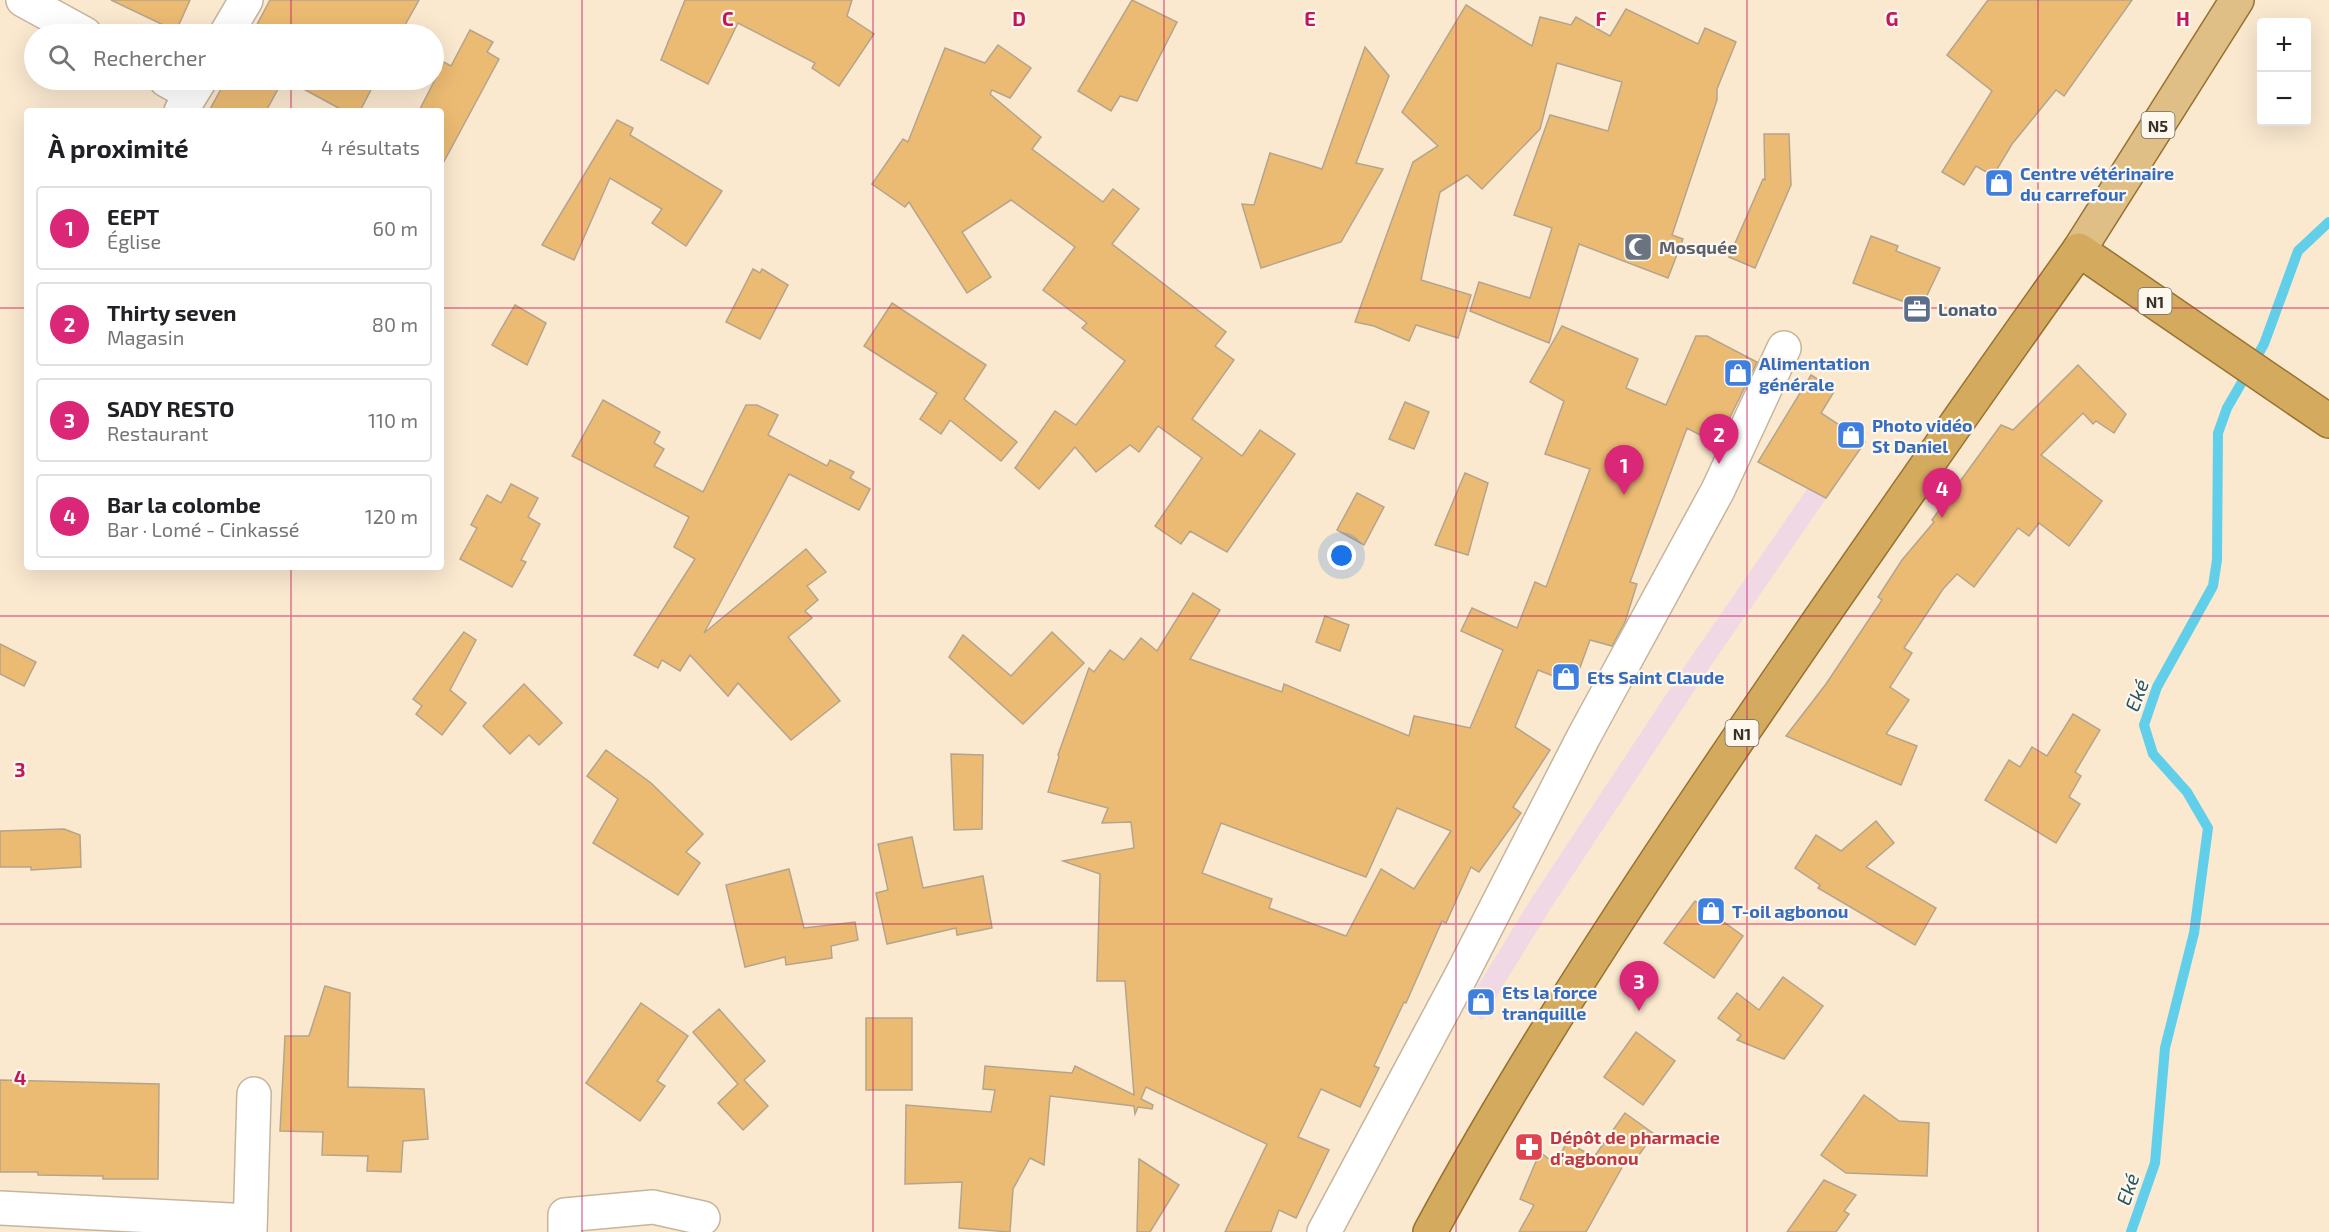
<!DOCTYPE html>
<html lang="fr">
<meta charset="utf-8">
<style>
:root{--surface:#fff;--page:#f2f2f2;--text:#202124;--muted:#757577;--line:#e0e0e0;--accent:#db2777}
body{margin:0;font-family:"Exo 2",sans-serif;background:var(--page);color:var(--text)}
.controls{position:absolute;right:18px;top:18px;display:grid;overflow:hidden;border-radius:6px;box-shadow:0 6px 24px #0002}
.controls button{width:54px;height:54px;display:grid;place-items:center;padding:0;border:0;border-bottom:2px solid var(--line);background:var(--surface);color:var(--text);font:30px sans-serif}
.you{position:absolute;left:1342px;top:556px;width:21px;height:21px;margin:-15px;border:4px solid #fff;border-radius:50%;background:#1a73e8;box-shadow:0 0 0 9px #1a73e833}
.badge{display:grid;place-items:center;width:39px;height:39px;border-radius:50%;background:var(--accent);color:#fff;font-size:20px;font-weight:700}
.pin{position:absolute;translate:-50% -50px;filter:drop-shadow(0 2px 3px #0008)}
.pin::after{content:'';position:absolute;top:32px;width:21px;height:18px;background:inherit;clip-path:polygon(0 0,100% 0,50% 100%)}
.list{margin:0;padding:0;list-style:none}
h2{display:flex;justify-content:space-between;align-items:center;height:78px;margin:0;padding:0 24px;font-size:26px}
h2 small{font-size:20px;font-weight:400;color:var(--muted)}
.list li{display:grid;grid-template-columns:39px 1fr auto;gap:18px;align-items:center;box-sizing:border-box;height:84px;margin:0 12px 12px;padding:0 12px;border:2px solid var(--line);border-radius:6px}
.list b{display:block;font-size:22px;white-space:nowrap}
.list p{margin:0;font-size:20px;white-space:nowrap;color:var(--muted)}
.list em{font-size:20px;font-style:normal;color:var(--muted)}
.icon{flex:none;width:33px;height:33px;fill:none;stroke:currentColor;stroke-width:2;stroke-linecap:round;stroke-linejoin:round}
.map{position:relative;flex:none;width:2329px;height:1232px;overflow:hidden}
.search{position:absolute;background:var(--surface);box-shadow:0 6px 24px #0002;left:24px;top:24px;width:420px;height:66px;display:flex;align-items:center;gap:15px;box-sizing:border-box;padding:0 21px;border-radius:33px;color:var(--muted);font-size:22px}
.panel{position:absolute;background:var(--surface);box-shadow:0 6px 24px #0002;left:24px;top:108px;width:420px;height:462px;border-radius:6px}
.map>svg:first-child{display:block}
.commercial{fill:#f0d9e5}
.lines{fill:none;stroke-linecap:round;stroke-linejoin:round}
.stream{stroke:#62cfea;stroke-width:10}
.building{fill:#ecbb73;stroke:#b5a48c;stroke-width:1.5;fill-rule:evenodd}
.minor-casing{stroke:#c6b59c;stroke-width:36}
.primary-casing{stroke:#967231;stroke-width:36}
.trunk-casing{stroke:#967231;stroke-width:36}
.minor{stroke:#fff;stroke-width:33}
.primary{stroke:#dfbf86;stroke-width:33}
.trunk{stroke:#d4aa5e;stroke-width:33}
.grid{fill:none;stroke:#c2185b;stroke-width:1.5;stroke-opacity:0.55}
.labels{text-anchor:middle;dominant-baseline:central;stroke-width:4.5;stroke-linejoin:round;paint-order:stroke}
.shield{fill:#fef7ed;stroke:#736c62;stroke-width:1.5}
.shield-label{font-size:16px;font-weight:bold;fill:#383127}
.shop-label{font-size:18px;font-weight:bold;fill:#366cbe;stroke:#fef7ed;text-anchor:start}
.worship-label{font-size:18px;font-weight:bold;fill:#5b616d;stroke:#fef7ed;text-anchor:start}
.service-label{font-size:18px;font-weight:bold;fill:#4e5e75;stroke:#fef7ed;text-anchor:start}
.health-label{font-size:18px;font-weight:bold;fill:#be3a42;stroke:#fef7ed;text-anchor:start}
.water-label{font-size:20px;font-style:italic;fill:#275662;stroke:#fef7ed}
.grid-label{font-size:20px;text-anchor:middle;font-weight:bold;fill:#c2185b;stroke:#fef7ed;stroke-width:4.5;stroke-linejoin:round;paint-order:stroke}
</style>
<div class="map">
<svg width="2329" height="1232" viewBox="0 0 2329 1232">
<rect width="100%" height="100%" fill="#fae8cf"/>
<path class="commercial" d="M 1847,431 L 1865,442 L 1710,667 L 1551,908 L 1482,1020 L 1464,1008 L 1533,896 L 1685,666 Z"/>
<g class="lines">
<path class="stream" d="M 2131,1232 L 2155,1163 L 2165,1048 L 2194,933 L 2208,828 L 2187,792 L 2153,754 L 2144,725 L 2157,687 L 2213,586 L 2217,560 L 2218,433 L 2227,408 L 2264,344 L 2298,251 L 2329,222"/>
</g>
<g class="building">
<path d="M 111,0 L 190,0 L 176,31 Z"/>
<path d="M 270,0 L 419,0 L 400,34 L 252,34 Z"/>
<path d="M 685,0 L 852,0 L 847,16 L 874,34 L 839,86 L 812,68 L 815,63 L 738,23 L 708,84 L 661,60 Z"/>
<path d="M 1132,0 L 1177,22 L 1137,101 L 1120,96 L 1111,111 L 1078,91 Z"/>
<path d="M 1988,0 L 2132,0 L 2064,96 L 2056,90 L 2012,144 L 1993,176 L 1976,166 L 1964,185 L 1942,172 L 1992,91 L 1947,55 Z"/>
<path d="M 1466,5 L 1532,46 L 1540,17 L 1571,25 L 1576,17 L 1610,36 L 1626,9 L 1698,44 L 1705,28 L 1736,42 L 1717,89 L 1717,100 L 1672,235 L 1683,239 L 1668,278 L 1579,244 L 1549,343 L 1470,311 L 1479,282 L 1530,298 L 1552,228 L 1514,215 L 1550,115 L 1608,131 L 1622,82 L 1557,63 L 1540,129 L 1482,189 L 1467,175 L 1440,192 L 1421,280 L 1471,295 L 1458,338 L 1416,325 L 1409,341 L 1374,326 L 1355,322 L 1413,162 L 1438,146 L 1402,112 Z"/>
<path d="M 470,30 L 493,42 L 487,52 L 499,59 L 441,167 L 441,111 L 419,111 L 444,62 L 451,66 Z"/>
<path d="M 998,45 L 1031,68 L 1010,98 L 992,90 L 990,94 L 1041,137 L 1032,149 L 1103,202 L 1113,189 L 1139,209 L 1112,244 L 1226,332 L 1215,346 L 1234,360 L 1192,419 L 1242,456 L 1260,430 L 1295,454 L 1227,552 L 1190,531 L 1181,544 L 1155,526 L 1202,458 L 1158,426 L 1139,452 L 1130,445 L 1096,472 L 1075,447 L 1039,489 L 1015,468 L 1055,411 L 1076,425 L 1125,361 L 1082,328 L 1087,323 L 1043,290 L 1075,247 L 1011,200 L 962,232 L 991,277 L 967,293 L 909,202 L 905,207 L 872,184 L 903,139 L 908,142 L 945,48 L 985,63 Z"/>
<path d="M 1365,47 L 1389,76 L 1356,163 L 1383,169 L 1341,242 L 1261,268 L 1242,204 L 1254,205 L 1270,153 L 1322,169 Z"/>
<path d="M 226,80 L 283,80 L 266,111 L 209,111 Z"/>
<path d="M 287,80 L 376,80 L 360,111 L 344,111 Z"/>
<path d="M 617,120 L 633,128 L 630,135 L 722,191 L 686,246 L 652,223 L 662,209 L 610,178 L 574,260 L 542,245 Z"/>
<path d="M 1764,134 L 1789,134 L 1791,185 L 1755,268 L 1729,257 L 1763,179 L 1765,180 Z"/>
<path d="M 1871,236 L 1898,246 L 1896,251 L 1940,268 L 1921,308 L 1853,283 Z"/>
<path d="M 753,269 L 760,273 L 762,269 L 788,285 L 760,339 L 726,322 Z"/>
<path d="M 892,303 L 986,365 L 964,399 L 1017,442 L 1001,461 L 950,420 L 941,434 L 920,419 L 937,393 L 864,346 Z"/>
<path d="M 515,305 L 546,323 L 527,365 L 492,345 Z"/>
<path d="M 1562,326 L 1638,359 L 1626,388 L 1666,405 L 1696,336 L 1707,336 L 1757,362 L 1717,444 L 1687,428 L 1630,582 L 1637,584 L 1625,622 L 1612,646 L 1590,640 L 1574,684 L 1538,670 L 1515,727 L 1550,750 L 1513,807 L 1521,813 L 1479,872 L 1471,867 L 1446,923 L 1442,921 L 1406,1003 L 1404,1002 L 1374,1066 L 1379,1068 L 1360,1107 L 1321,1089 L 1298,1137 L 1329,1150 L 1296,1218 L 1279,1210 L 1271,1232 L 1225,1232 L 1267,1144 L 1146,1087 L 1141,1099 L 1153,1105 L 1152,1109 L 1138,1107 L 1135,1114 L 1134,1106 L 1050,1096 L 1044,1165 L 1030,1158 L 1013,1189 L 1010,1232 L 959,1228 L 962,1182 L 905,1184 L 906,1105 L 991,1112 L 995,1090 L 983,1089 L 985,1066 L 1072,1073 L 1075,1066 L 1134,1095 L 1125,981 L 1097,981 L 1100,874 L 1063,861 L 1134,848 L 1131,822 L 1102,823 L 1108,808 L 1048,792 L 1059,757 L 1058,755 L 1089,668 L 1094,672 L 1110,650 L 1124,660 L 1141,638 L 1157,651 L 1193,593 L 1220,610 L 1190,659 L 1282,692 L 1284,684 L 1409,736 L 1414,716 L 1470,728 L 1503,650 L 1461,631 L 1472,608 L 1517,628 L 1535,582 L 1546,587 L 1590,469 L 1545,454 L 1564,401 L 1530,382 ZM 1397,808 L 1451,831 L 1414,889 L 1381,869 L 1346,936 L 1269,908 L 1272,899 L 1202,873 L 1221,823 L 1366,877 Z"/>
<path d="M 2078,365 L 2126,414 L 2114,433 L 2096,421 L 2093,424 L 2083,413 L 2041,455 L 2102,501 L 2069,546 L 2039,523 L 2029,536 L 2018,528 L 1974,587 L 1957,574 L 1943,589 L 1904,648 L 1912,653 L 1890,687 L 1909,700 L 1886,734 L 1917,746 L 1901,785 L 1786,736 L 1826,684 L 1882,600 L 1878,597 L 1902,560 L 1934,522 L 1932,520 L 2001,425 L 2013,430 Z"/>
<path d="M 1811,375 L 1835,390 L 1821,413 L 1865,442 L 1826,498 L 1758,462 Z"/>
<path d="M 603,400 L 660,432 L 654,443 L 664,449 L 654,466 L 703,492 L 746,405 L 757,405 L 778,415 L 768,435 L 827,466 L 830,460 L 854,472 L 850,478 L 870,489 L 859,510 L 789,474 L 704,633 L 806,549 L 826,572 L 807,586 L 818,600 L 805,611 L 812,618 L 788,637 L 840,701 L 791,740 L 738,683 L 728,696 L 690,655 L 680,671 L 662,660 L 658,668 L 634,655 L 695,559 L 674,547 L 689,517 L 572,456 Z"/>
<path d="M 1405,402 L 1429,412 L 1414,449 L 1389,439 Z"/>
<path d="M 1465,473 L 1488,483 L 1468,555 L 1435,545 Z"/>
<path d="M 511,484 L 538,498 L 528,517 L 540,524 L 521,560 L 526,562 L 512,587 L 460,559 L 477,528 L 471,525 L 487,495 L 501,503 Z"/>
<path d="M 1357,493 L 1384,507 L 1364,545 L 1337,530 Z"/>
<path d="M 1325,616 L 1349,625 L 1340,651 L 1316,642 Z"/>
<path d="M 464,632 L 476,640 L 450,690 L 466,703 L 442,735 L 416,714 L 422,706 L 413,699 Z"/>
<path d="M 1052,632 L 1084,663 L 1023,724 L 949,657 L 963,635 L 1011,676 Z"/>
<path d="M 0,644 L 36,662 L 24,686 L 0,674 Z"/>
<path d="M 524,684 L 562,723 L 539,745 L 529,735 L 510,754 L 483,726 Z"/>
<path d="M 2073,714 L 2100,730 L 2075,772 L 2081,776 L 2069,797 L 2080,804 L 2056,843 L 1985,800 L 2009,760 L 2020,767 L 2032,747 L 2047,756 Z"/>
<path d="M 606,750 L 651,783 L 703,834 L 686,852 L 700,863 L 678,895 L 593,843 L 618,799 L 587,776 Z"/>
<path d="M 951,754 L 983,755 L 982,829 L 954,830 Z"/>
<path d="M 1876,821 L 1894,843 L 1866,867 L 1936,908 L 1915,945 L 1818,888 L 1820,885 L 1795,868 L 1816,835 L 1841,851 Z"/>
<path d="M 64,829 L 80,835 L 81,867 L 31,870 L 31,867 L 0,867 L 0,831 Z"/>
<path d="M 912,837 L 923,888 L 983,876 L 992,928 L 957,935 L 956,928 L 887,944 L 876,893 L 888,890 L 878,844 Z"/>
<path d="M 789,869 L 804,928 L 855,922 L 858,940 L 831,946 L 832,958 L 786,965 L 785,957 L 745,967 L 726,885 Z"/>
<path d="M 1695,901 L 1743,936 L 1714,978 L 1664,943 Z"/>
<path d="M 1783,977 L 1823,1006 L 1784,1059 L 1737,1040 L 1741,1035 L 1718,1018 L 1737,993 L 1759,1010 Z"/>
<path d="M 325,986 L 350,993 L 348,1087 L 424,1089 L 428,1139 L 403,1141 L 401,1172 L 367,1171 L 368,1156 L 322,1155 L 323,1132 L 280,1131 L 285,1036 L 309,1036 Z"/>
<path d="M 641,1003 L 688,1036 L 657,1081 L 665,1086 L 640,1121 L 586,1083 Z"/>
<path d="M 719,1009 L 765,1061 L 744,1080 L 768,1106 L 743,1130 L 718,1103 L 738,1084 L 693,1032 Z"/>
<rect x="866" y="1018" width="46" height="72"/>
<path d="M 1636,1032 L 1675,1061 L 1643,1105 L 1604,1077 Z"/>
<path d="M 0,1080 L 159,1084 L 158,1179 L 103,1179 L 103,1176 L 38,1175 L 38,1172 L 0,1172 Z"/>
<path d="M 1864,1095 L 1899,1121 L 1929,1123 L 1927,1176 L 1846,1173 L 1821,1155 Z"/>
<path d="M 1625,1113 L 1654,1134 L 1636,1159 L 1629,1155 L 1586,1232 L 1519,1232 L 1534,1205 L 1520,1199 L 1540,1152 L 1555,1164 L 1567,1142 L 1594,1157 Z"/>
<path d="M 1139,1159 L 1179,1185 L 1150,1232 L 1137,1232 Z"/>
<path d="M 1824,1180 L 1856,1195 L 1844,1211 L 1849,1214 L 1836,1232 L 1787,1232 Z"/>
</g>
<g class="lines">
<g class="minor-casing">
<g id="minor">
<path d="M 23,0 L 85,34"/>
<path d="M 226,34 L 246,0"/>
<path d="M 166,80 L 191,94"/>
<path d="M 181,111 L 200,80"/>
<path d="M 0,1208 L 250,1221"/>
<path d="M 250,1232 L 254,1094"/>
<path d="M 565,1232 L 565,1215 L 653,1207 L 703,1218"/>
<path d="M 1324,1232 L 1460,978 L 1583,738 L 1718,490 L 1784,348"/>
</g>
</g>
<g class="primary-casing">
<path id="primary" d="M 2079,250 L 2237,0"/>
</g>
<g class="trunk-casing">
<path id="trunk" d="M 1430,1232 C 1512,1081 1605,937 1701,794 C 1824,611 1951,430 2079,250 L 2329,421"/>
</g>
<use href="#minor" class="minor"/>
<use href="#primary" class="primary"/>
<use href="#trunk" class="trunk"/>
</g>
<path class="grid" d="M 291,0 L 291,34M 582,0 L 582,1232M 873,0 L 873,1232M 1164,0 L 1164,1232M 1456,0 L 1456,1232M 1747,0 L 1747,1232M 2038,0 L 2038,1232M 291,80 L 291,111M 0,308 L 27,308M 441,308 L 2329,308M 291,567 L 291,1232M 0,616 L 2329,616M 0,924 L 2329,924"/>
<defs>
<g id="shop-square" transform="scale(1.5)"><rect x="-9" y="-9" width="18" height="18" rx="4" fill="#3f7fe0" stroke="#fef7ed"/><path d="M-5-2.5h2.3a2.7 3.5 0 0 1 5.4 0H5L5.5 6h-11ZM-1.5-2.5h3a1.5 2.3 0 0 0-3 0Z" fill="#fff"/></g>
<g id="mosque-square" transform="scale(1.5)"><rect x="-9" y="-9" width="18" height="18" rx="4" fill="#6b7280" stroke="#fef7ed"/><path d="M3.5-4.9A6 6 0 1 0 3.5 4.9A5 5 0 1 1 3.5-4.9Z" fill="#fff"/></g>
<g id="office-square" transform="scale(1.5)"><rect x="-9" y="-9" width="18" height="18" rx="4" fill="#5c6f8a" stroke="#fef7ed"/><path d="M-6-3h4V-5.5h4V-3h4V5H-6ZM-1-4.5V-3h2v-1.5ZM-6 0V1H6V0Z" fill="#fff"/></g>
<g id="pharmacy-square" transform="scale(1.5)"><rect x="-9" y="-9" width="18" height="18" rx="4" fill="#e0444e" stroke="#fef7ed"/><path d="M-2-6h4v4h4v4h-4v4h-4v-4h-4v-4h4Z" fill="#fff"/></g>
</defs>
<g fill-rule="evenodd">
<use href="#shop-square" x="1999" y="183"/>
<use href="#mosque-square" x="1638" y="247"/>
<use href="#office-square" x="1917" y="309"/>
<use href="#shop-square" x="1738" y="373"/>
<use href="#shop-square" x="1851" y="435"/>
<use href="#shop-square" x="1566" y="677"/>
<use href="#shop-square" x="1711" y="911"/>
<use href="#shop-square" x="1481" y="1002"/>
<use href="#pharmacy-square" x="1529" y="1147"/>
</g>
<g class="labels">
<g class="shield">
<rect x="2141.5" y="112" width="33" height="26" rx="4.5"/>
<rect x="2138.5" y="288" width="33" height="26" rx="4.5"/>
<rect x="1725.5" y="720" width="33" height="26" rx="4.5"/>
</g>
<g class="shield-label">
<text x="2158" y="125">N5</text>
<text x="2155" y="301">N1</text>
<text x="1742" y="733">N1</text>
</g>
<g class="shop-label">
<text x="2020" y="173">Centre vétérinaire<tspan x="2020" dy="21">du carrefour</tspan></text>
<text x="1759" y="363">Alimentation<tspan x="1759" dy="21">générale</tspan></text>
<text x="1872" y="425">Photo vidéo<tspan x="1872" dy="21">St Daniel</tspan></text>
<text x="1587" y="677">Ets Saint Claude</text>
<text x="1732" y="911">T-oil agbonou</text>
<text x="1502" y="992">Ets la force<tspan x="1502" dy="21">tranquille</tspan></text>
</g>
<g class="worship-label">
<text x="1659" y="247">Mosquée</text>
</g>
<g class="service-label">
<text x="1938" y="309">Lonato</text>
</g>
<g class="health-label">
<text x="1550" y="1137">Dépôt de pharmacie<tspan x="1550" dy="21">d'agbonou</tspan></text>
</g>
<g class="water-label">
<text transform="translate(2136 695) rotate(-69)">Eké</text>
<text transform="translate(2127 1189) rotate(-71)">Eké</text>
</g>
</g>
<g class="grid-label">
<text x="728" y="26">C</text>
<text x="1019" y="26">D</text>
<text x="1310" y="26">E</text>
<text x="1601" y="26">F</text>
<text x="1892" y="26">G</text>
<text x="2183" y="26">H</text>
<text x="20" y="777">3</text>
<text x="20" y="1085">4</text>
</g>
</svg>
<div class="controls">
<button>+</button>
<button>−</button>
</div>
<div class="you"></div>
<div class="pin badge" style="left:1624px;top:495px">1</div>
<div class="pin badge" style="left:1719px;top:464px">2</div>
<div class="pin badge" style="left:1639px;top:1011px">3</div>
<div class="pin badge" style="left:1942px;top:518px">4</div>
<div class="search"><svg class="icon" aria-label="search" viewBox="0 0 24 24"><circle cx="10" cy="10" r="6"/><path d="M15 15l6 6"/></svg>Rechercher</div>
<section class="panel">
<h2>À proximité<small>4 résultats</small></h2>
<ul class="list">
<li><span class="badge">1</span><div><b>EEPT</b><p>Église</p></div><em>60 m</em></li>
<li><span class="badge">2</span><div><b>Thirty seven</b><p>Magasin</p></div><em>80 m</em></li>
<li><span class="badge">3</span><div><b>SADY RESTO</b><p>Restaurant</p></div><em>110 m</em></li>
<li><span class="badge">4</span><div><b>Bar la colombe</b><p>Bar · Lomé - Cinkassé</p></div><em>120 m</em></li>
</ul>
</section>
</div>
